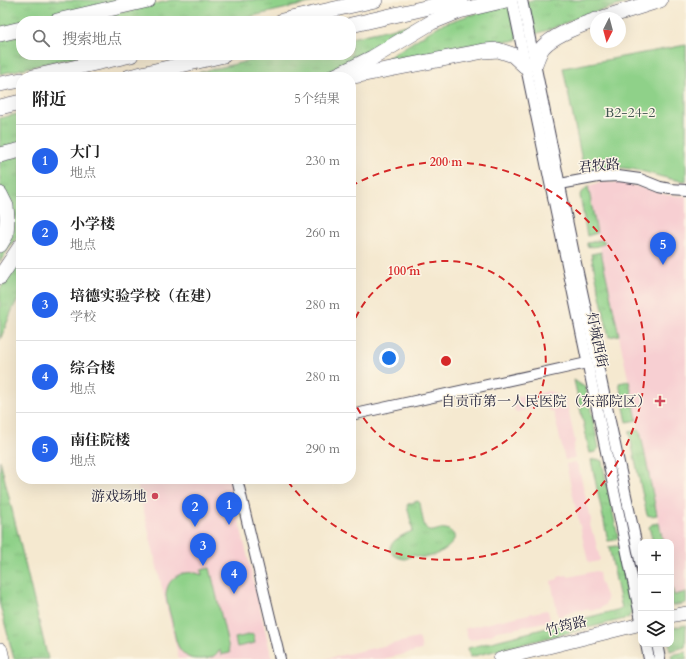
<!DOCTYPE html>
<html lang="zh">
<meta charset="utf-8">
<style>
:root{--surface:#fff;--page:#f6f6f6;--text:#222;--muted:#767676;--line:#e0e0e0;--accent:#2563eb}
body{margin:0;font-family:Cardo,"Noto Serif SC",serif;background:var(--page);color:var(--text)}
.controls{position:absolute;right:12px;bottom:12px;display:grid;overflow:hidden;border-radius:8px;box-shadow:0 4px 16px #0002}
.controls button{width:36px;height:36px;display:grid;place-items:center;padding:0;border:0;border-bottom:1px solid var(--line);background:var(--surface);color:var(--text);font:20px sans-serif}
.compass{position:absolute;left:590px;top:12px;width:36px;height:36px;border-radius:50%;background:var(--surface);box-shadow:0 4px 16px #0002;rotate:186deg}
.you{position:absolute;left:389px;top:358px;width:14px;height:14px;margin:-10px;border:3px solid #fff;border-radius:50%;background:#1a73e8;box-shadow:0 0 0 6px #1a73e833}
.badge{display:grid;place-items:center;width:26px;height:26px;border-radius:50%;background:var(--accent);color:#fff;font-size:13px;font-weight:700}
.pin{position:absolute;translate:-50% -33px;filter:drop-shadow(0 1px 2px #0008)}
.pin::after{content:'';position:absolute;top:21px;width:14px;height:12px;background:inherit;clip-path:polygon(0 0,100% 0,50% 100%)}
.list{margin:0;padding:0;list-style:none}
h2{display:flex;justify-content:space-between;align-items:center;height:52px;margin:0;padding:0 16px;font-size:17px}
h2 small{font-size:13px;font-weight:400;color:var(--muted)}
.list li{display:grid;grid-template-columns:26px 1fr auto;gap:12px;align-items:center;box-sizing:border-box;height:72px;padding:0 16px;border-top:1px solid var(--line)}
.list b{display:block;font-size:15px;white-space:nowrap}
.list p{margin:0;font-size:13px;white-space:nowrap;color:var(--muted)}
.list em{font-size:13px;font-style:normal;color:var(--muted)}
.icon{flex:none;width:22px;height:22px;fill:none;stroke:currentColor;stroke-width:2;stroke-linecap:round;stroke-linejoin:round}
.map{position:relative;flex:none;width:686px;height:659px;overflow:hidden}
.search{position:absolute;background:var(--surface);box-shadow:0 4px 16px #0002;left:16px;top:16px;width:340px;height:44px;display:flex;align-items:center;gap:10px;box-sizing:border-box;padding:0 14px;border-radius:16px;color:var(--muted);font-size:15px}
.panel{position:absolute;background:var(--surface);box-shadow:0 4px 16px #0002;left:16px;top:72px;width:340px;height:412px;border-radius:16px}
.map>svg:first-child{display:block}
.built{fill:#f7cfd2}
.grass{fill:url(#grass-tufts);stroke:#587a62}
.park{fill:#8fd189;stroke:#587a62}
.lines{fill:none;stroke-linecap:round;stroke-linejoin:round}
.minor-casing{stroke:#424051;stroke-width:12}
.major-casing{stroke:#424051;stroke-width:14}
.highway-casing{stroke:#424051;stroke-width:16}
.minor{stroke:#fff;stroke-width:10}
.major{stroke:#fff;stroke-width:13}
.highway{stroke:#fff;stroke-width:15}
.ring{fill:none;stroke:#d62828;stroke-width:2;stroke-dasharray:7 5}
.poi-dot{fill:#d1495b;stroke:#fcf5e5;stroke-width:1.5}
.labels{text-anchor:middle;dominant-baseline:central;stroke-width:3;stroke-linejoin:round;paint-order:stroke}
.park-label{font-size:14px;fill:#435752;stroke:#fcf5e5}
.street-label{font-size:14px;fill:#22223b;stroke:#fcf5e5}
.poi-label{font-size:14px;fill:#22223b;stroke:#fcf5e5;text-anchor:end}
.centre{fill:#d62828;stroke:#fcf5e5;stroke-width:2}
.ring-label{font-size:12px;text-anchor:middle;font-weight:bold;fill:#d62828;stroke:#fcf5e5;stroke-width:3;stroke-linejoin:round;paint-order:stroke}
</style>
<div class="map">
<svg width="686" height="659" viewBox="0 0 686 659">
<defs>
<pattern id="grass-tufts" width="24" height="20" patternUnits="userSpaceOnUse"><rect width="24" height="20" fill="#8fd189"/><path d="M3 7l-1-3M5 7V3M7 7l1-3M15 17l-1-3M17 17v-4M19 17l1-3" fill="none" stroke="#7bb377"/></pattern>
</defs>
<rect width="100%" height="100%" fill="#fcf5e5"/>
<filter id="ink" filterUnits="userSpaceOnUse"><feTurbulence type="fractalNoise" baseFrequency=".025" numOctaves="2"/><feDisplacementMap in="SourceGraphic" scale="8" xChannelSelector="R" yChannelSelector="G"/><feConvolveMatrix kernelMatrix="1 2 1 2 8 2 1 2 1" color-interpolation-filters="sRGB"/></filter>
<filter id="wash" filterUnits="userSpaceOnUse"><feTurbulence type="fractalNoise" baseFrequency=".012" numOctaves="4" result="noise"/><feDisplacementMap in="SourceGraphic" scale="16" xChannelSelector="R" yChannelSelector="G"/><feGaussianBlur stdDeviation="0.9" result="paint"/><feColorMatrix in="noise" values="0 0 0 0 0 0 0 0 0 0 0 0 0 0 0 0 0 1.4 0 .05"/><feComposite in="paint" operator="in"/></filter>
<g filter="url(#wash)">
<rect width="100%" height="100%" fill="#f5e9d0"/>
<g class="built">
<path d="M 603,182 L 621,183 L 644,188 L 656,192 L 668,195 L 686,196 L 686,592 L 675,595 L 674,594 L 671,581 L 671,542 L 663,542 L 597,233 L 588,186 Z"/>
<path d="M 549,391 L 566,400 L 575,441 L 573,450 L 575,458 L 565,460 L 554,413 L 543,406 L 517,412 L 515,411 L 512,399 L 513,398 L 524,395 L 527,396 Z"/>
<path d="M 576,462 L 579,469 L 591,520 L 590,525 L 592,532 L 594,535 L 600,559 L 599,561 L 589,563 L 588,562 L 566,464 Z"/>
<path d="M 136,479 L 229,479 L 272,659 L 179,659 Z"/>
<path d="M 596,571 L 599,572 L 600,580 L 606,596 L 607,600 L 605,605 L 599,609 L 579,610 L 560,616 L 558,616 L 551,581 L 558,579 L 558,577 L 567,575 L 569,577 Z"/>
<path d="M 546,610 L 548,611 L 550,619 L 548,621 L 513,629 L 509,629 L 497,631 L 493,634 L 470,640 L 468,639 L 465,629 L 467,628 Z"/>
<path d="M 418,638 L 420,640 L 422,649 L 421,650 L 383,659 L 325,659 Z"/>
</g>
<g class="grass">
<path d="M 0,0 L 129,0 L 38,21 L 21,21 L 21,25 L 0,30 Z"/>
<path d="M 172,0 L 323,0 L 231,21 L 81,21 Z"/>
<path d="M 533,0 L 636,0 L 579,17 L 551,29 L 513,41 L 491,41 L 381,62 L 440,25 L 470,15 Z"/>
<path d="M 425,21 L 353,63 L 315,77 L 179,77 L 275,55 L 351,55 L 351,38 Z"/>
<path d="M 21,35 L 21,55 L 83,55 L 0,74 L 0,40 Z"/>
<path d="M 21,113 L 21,145 L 0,150 L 0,118 Z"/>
<path d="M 21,155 L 21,234 L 12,243 L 0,262 L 0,160 Z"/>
<path d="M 588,186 L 597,233 L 587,236 L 580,195 Z"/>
<path d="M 602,240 L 603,240 L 605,242 C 602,246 591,248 587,246 L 587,243 L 588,243 Z"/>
<path d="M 601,252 L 619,335 L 609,337 L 591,254 Z"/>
<path d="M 21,257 L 21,294 L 13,308 L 0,340 L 0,289 L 3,284 Z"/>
<path d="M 574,380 L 586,388 L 599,448 L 595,452 L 590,453 Z"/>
<path d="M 629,381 L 637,420 L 627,422 L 619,383 Z"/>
<path d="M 640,430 L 657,515 L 651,516 L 647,515 L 629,432 Z"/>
<path d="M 597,459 L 602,461 L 618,537 L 615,540 L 608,541 L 591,460 Z"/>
<path d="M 0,460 L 48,659 L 14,659 L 0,605 Z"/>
<path d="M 418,501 L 420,503 C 421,508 423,525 426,528 C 432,538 443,520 454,535 C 454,538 455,538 453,541 C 450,549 428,560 420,557 C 418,557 416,556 414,555 C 411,556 409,558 405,559 C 402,559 396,557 394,555 C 380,545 406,533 413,531 L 407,505 L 408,504 Z"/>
<path d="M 659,523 L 663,542 L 653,542 L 649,527 L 652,524 Z"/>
<path d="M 616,546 L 620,547 L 633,610 L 628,618 L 470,657 L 468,648 L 621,609 L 622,608 L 609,547 Z"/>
<path d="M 671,581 L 674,595 L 675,595 L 686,592 L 686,603 L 673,606 L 671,605 Z"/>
<path d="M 686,625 L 685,647 L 670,651 L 669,644 L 671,644 L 671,630 L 672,628 Z"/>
<path d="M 686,652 L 686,659 L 672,659 L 671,655 Z"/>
</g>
<g class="park">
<path d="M 686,45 L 686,181 C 664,180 646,170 624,168 C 612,166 599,168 587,169 L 583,165 L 563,68 Z"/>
<path d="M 210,568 L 230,653 L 221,655 L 220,650 C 214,657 210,659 201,659 C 194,659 189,659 184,654 C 176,647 175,636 173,626 C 171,616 167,605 166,596 C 166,576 186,568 202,575 L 201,570 Z"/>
<path d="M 253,634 L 255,643 L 237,647 L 235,638 Z"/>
</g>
</g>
<g filter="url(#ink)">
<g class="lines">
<g class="minor-casing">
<g id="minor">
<path d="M 512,0 L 641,620"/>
<path d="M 522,0 L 574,254 L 641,565"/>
<path d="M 560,184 L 598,177 L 618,176 L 640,179 L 660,187 L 670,189 L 686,190"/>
<path d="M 351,415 L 587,363"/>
<path d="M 237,479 L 280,659"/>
<path d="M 646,644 L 649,659"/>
<path d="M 657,644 L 660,659"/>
</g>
</g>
<g class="major-casing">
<g id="major">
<path d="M 671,616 L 686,613"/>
<path d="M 500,659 L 641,624"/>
</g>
</g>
<g class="highway-casing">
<g id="highway">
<path d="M 603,18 L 660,0"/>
<path d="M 57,21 L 148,0"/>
<path d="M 282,21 L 375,0"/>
<path d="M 351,25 L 460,0"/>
<path d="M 0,34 L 21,29"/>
<path d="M 535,64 C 537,59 539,52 543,47 C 554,35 581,25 596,20"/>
<path d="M 33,77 L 131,55"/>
<path d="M 129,77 L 224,55"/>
<path d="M 333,77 L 354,67 L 372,58 L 432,22 L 459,11 L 506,0"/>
<path d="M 349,77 L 484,51 L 498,50 L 513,55 L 525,66"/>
<path d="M 0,84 L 21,80"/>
<path d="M 0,107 L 21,102"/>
<path d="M 0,155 L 21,150"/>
<path d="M 0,194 L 6,206 L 7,218 L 6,235 L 0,245"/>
<path d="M 0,277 L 21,246"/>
<path d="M 0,650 L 2,659"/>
</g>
</g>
<use href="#minor" class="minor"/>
<use href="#major" class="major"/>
<use href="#highway" class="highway"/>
</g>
</g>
<g class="ring">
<path d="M351 329A100 100 0 1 1 351 393"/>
<path d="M351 186A199 199 0 1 1 286 479"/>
</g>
<g class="poi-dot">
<path d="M658 395h4v4h4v4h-4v4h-4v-4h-4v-4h4z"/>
<circle cx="155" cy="496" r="4"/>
</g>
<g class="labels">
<g class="park-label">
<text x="630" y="112">B2-24-2</text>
</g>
<g class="street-label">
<text transform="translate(599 166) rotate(-5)">君牧路</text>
<text transform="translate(597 340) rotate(78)">灯城西街</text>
<text transform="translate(566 626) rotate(-14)">竹筠路</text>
</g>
<g class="poi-label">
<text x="651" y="401">自贡市第一人民医院（东部院区）</text>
<text x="147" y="496">游戏场地</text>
</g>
</g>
<circle cx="446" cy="361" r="6" class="centre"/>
<g class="ring-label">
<text x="446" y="166">200 m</text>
<text x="404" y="275">100 m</text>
</g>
</svg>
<div class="controls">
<button>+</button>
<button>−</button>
<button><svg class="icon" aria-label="layers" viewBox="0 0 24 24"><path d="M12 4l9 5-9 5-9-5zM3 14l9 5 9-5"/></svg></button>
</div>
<svg class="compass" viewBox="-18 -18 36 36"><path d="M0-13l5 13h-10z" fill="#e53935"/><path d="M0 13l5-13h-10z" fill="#767676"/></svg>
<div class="you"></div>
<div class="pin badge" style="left:229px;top:525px">1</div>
<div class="pin badge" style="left:195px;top:527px">2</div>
<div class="pin badge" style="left:203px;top:566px">3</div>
<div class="pin badge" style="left:234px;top:594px">4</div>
<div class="pin badge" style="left:663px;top:265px">5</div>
<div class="search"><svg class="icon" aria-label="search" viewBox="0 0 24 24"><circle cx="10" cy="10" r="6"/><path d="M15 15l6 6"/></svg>搜索地点</div>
<section class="panel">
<h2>附近<small>5个结果</small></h2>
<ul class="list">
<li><span class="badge">1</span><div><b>大门</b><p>地点</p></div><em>230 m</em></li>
<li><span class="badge">2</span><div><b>小学楼</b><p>地点</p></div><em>260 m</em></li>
<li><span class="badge">3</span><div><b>培德实验学校（在建）</b><p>学校</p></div><em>280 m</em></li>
<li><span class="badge">4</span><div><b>综合楼</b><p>地点</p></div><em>280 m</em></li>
<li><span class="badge">5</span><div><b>南住院楼</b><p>地点</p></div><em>290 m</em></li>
</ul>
</section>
</div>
